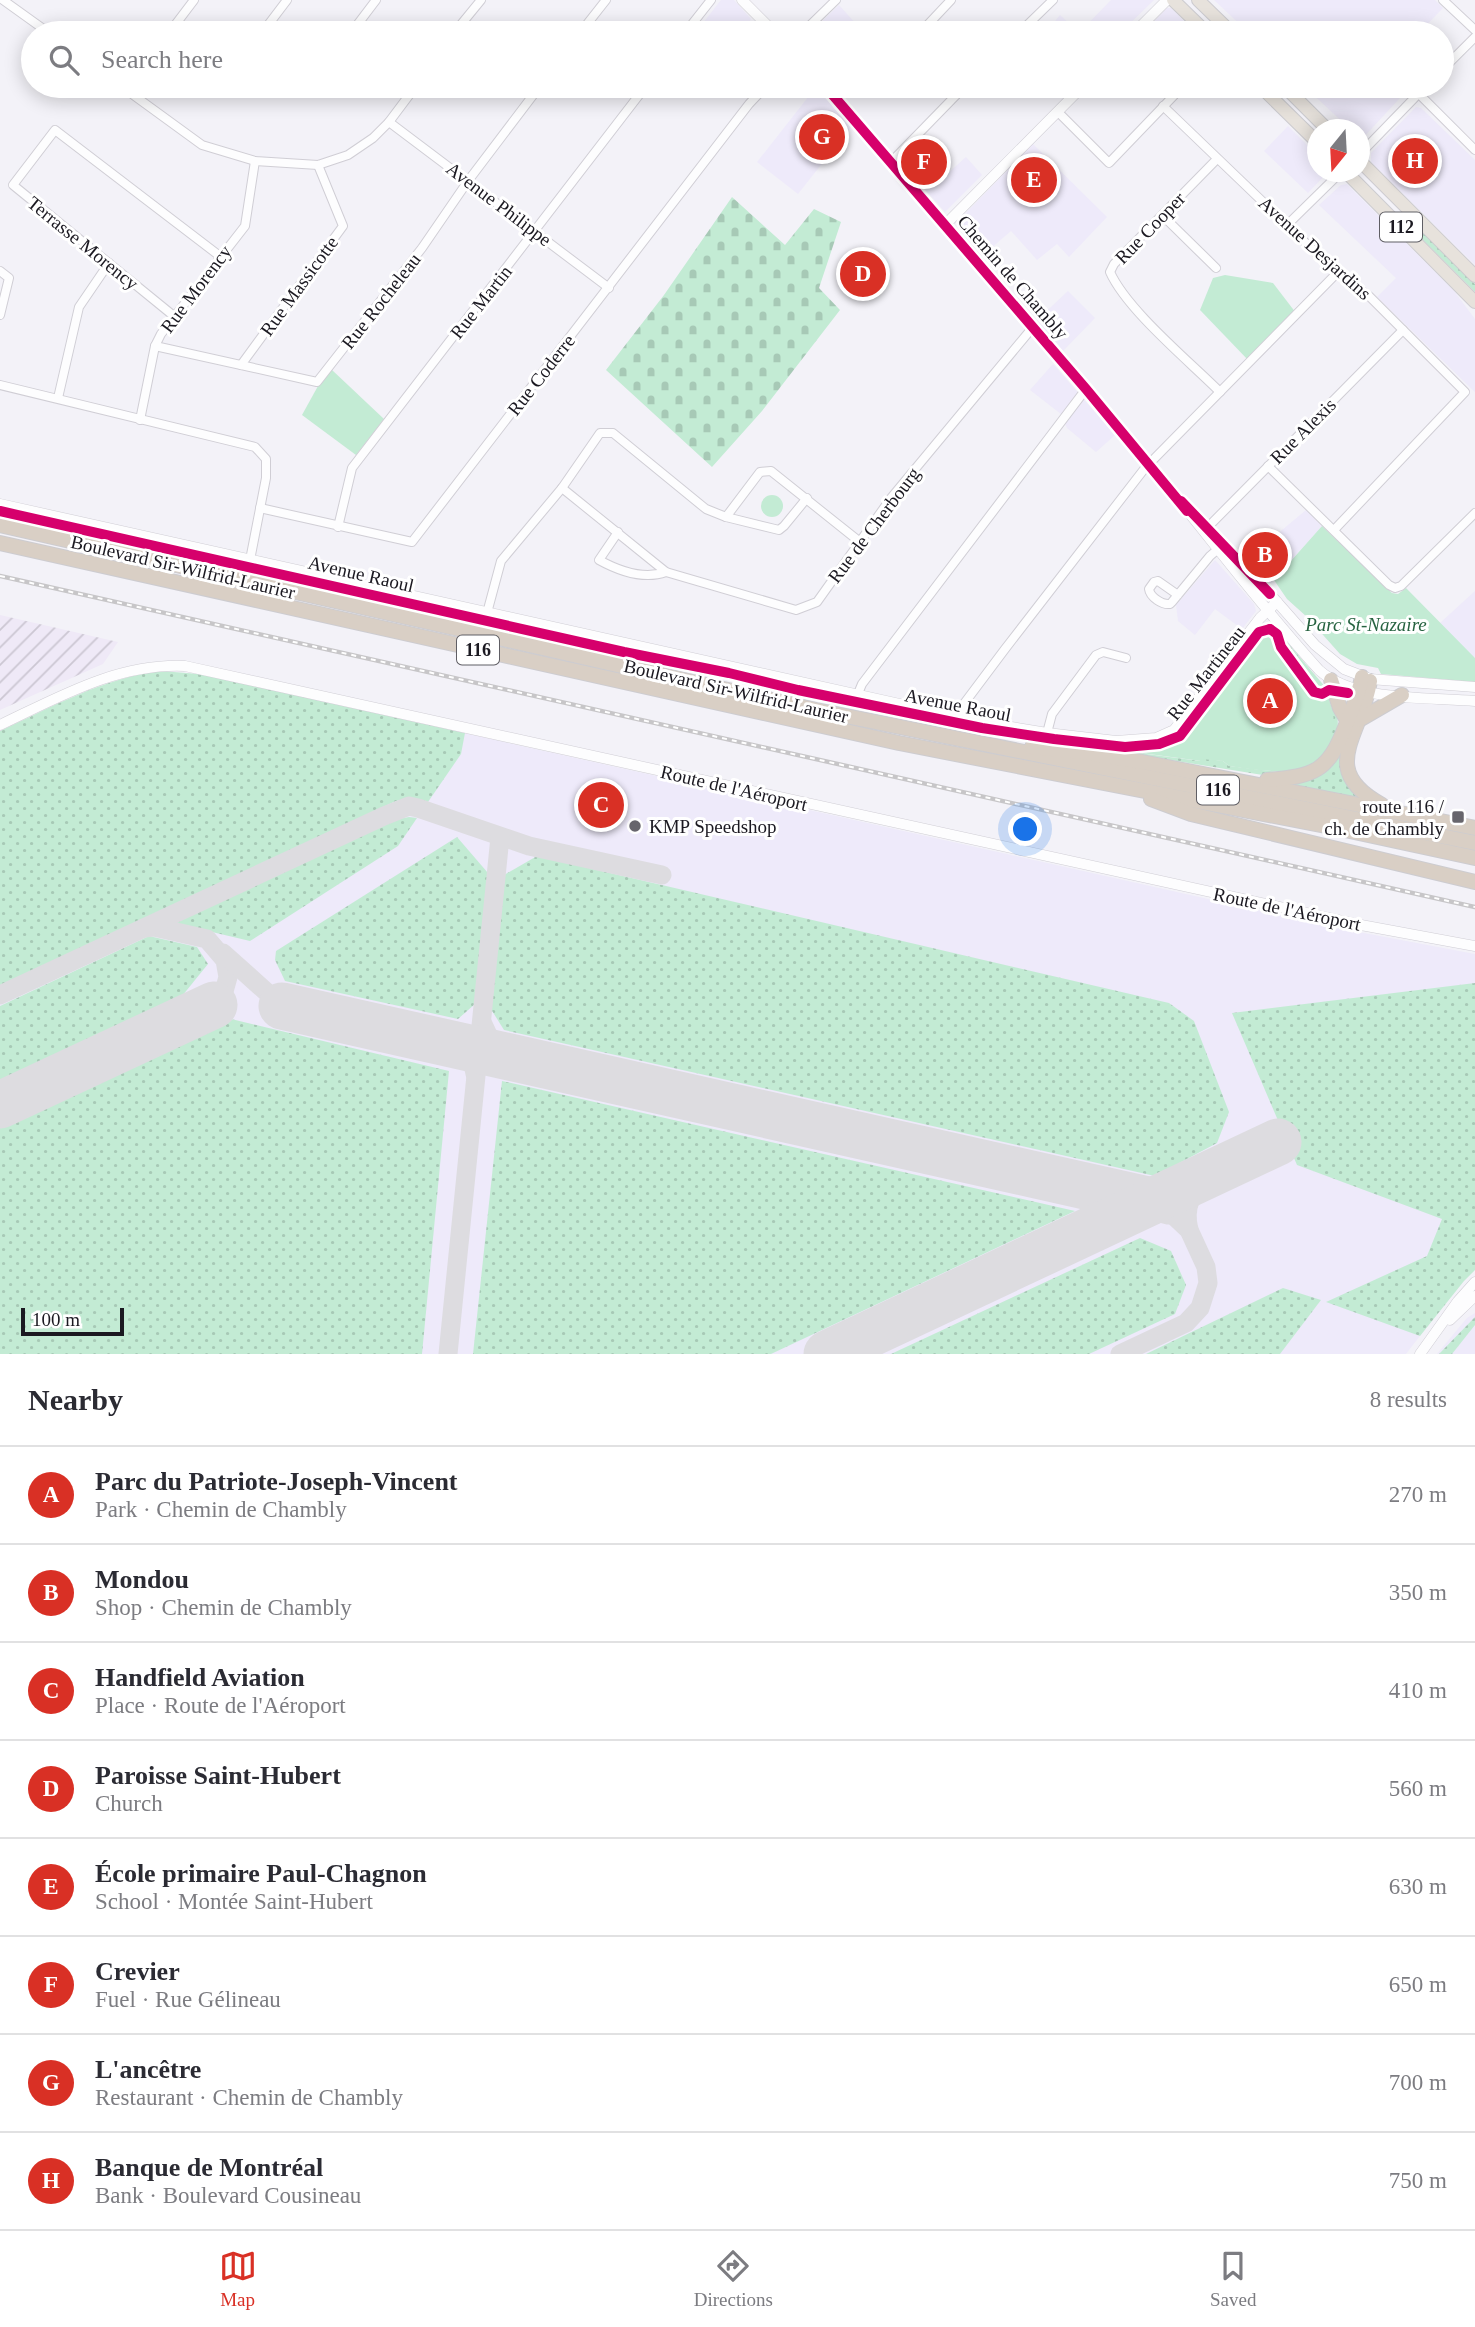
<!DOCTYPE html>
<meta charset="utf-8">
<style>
:root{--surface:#fff;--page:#f2f2f3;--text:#2b2b33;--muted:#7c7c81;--line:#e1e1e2;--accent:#d93025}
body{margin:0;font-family:"Times New Roman",serif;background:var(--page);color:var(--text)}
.compass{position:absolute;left:1307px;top:119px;width:63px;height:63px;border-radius:50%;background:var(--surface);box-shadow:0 4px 18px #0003;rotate:198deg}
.scale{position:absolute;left:21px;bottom:18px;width:103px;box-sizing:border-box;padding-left:7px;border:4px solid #1b1921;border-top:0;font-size:19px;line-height:24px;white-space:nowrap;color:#1b1921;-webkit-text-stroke:5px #fff;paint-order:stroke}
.you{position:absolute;left:1026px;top:830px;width:24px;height:24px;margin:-18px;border:5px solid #fff;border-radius:50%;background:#1a73e8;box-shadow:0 0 0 10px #1a73e833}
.badge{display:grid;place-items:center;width:46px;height:46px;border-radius:50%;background:var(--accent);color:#fff;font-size:23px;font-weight:700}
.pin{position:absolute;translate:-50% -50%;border:4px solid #fff;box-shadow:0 2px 7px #0006}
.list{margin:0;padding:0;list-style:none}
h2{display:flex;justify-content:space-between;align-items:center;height:91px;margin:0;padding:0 28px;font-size:30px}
h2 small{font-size:23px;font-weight:400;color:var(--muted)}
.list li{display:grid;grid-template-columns:46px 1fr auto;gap:21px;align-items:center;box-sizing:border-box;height:98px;padding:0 28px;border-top:2px solid var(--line)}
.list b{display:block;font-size:26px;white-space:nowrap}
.list p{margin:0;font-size:23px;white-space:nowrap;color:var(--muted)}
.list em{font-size:23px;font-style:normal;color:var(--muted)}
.icon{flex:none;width:38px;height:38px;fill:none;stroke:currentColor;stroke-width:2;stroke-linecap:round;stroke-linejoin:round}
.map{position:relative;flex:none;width:1475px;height:1354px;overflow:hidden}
.search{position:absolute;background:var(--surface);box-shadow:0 4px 18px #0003;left:21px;right:21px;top:21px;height:77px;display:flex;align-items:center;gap:18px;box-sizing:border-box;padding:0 24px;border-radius:38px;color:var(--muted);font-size:26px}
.sheet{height:875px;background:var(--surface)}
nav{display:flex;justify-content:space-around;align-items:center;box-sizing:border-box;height:98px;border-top:2px solid var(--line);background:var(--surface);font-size:19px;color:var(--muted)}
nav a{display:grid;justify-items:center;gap:4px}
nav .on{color:var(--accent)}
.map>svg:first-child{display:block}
.built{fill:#eeeafa}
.industrial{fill:url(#industrial-furrows)}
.grass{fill:url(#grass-dots)}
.cemetery{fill:url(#cemetery-stones)}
.park{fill:#c3ebd4}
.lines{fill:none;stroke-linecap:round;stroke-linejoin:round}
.taxiway{stroke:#dddce0;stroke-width:19}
.runway{stroke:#dddce0;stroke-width:47}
.minor-casing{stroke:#d0ced5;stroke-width:10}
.tertiary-casing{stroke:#d0ced5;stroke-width:11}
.primary-casing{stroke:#cdccd0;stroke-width:14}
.motorway-casing{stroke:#cdccd0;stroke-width:16}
.minor{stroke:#fdfdfe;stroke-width:8}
.tertiary{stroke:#fdfdfe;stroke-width:10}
.primary{stroke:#e7e2dc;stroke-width:12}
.motorway{stroke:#d9cfc5;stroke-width:14}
.rail-casing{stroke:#c7c6c8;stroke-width:4.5}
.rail{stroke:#fff;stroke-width:2;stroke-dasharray:5;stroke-linecap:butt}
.cycleway-casing{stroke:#fff;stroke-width:15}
.cycleway{stroke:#d6006c;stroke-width:10}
.poi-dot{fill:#67656c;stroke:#fff;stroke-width:2.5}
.labels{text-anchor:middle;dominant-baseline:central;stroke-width:6;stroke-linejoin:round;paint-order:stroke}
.shield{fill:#fff;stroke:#5f5e64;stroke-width:2}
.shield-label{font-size:18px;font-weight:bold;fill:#1b1921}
.street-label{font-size:19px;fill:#1b1921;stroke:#fff}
.park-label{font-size:19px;font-style:italic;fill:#276341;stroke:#fff}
.poi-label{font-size:19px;fill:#1b1921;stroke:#fff;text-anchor:end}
</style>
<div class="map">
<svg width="1475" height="1354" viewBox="0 0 1475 1354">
<defs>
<pattern id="industrial-furrows" width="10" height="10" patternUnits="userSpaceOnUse" patternTransform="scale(1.75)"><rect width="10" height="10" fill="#efe9f7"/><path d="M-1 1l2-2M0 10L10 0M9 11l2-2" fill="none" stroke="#ccc7d3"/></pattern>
<pattern id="grass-dots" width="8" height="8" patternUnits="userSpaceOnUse" patternTransform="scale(1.75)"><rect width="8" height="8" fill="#c3ebd4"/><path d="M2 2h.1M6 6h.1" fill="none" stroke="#a7c9b6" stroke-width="1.8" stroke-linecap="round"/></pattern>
<pattern id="cemetery-stones" width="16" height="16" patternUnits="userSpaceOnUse" patternTransform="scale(1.75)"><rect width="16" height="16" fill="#c3ebd4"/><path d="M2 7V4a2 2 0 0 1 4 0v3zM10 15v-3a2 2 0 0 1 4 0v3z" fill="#a7c9b6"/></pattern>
</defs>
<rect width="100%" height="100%" fill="#f3f2f8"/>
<g class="built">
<path d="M 721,0 L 734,0 L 751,19 L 742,33 L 716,33 L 703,23 Z"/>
<path d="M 1111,0 L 1154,0 L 1120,33 L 1058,33 L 1051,26 L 1060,15 L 1079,33 Z"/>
<path d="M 1214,0 L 1435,0 L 1443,8 L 1419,33 L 1249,33 Z"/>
<path d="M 839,5 L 864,33 L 810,33 Z"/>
<path d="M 1167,8 L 1171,8 L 1196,33 L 1143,33 Z"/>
<path d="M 1304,86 L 1411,86 L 1361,140 L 1360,130 L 1350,129 Z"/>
<path d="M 816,87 L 851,127 L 798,194 L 757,162 Z"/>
<path d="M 1416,107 L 1421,108 L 1475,160 L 1475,265 L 1371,162 L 1371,153 Z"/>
<path d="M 1288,126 L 1317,155 L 1318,172 L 1328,172 L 1308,193 L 1264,151 Z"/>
<path d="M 917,143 L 946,175 L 966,157 L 982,175 L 945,212 L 900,161 Z"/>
<path d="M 1033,144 L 1107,217 L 1069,257 L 1057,244 L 1037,260 L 1011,231 L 981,257 L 957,227 L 957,222 Z"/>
<path d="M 1347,184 L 1454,291 L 1475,319 L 1475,392 L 1377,297 L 1396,278 L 1319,205 L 1341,185 Z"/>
<path d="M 1068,291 L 1095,318 L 1063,351 L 1035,322 Z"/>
<path d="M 1053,364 L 1115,435 L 1096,452 L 1067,428 L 1061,414 L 1030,390 Z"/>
<path d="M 1306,510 L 1322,526 L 1270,584 L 1247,559 Z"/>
<path d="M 1215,560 L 1254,604 L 1256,611 L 1242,629 L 1215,609 L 1195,635 L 1178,621 L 1176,605 Z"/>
<path d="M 1475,591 L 1475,658 L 1440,623 Z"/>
<path d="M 199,674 L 1343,929 L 1475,954 L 1475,1265 L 1406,1354 L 0,1354 L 0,731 Z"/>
<path d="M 1475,1313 L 1475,1354 L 1437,1354 L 1467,1318 Z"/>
</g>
<path class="industrial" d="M 0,615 L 118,642 L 103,664 L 0,710 Z"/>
<g class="grass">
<path d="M 1395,212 C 1420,221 1455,264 1475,284 L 1475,292 Z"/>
<path d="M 1272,625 L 1274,627 L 1327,689 L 1319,692 L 1313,689 L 1282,646 L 1278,633 Z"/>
<path d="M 161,671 L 199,674 L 465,733 L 461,754 L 428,802 L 411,798 L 396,801 L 0,986 L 0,731 C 52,707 103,678 161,671 Z"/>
<path d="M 1329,692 C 1345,728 1338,733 1318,764 L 1275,777 L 1078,745 L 1200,761 L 1201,758 L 1223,761 L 1229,766 L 1278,772 L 1333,709 L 1326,694 Z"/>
<path d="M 1346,747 L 1360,796 L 1359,798 L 1272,782 L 1287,782 Z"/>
<path d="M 409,817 L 417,818 L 398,846 L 250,941 L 174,923 L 393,820 Z"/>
<path d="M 457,837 L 488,873 L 475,1004 L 458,1019 L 285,981 L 275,960 L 276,951 Z"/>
<path d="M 537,856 L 1169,1003 L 1194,1021 L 1229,1112 L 1217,1143 L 1155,1176 L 504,1030 L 489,1006 L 504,875 Z"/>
<path d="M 149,936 L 197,947 L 208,964 L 178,1001 L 0,1084 L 0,1006 Z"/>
<path d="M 1475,983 L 1475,1270 L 1464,1281 L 1420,1336 L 1326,1302 L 1427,1256 L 1442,1219 L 1297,1165 L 1232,1013 Z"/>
<path d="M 227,1018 L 449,1071 L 422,1354 L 0,1354 L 0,1125 Z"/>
<path d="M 502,1081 L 1075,1211 L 771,1354 L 473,1354 Z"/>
<path d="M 1140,1238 L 1171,1251 L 1186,1285 L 1175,1314 L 1089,1354 L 891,1354 Z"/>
<path d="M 1283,1288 L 1321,1300 L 1280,1354 L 1146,1354 Z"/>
<path d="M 1475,1317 L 1475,1325 L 1452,1354 L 1439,1354 Z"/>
</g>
<path class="cemetery" d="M 732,197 L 785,245 L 814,209 L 841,222 L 819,288 L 840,310 L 762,411 L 712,467 L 606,370 L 664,295 Z"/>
<g class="park">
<path d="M 1225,275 L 1273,283 L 1296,313 L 1249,361 L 1200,310 L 1213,278 Z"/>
<path d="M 332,370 L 384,419 L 356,455 L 302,415 L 318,386 Z"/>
<circle cx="772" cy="506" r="11"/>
<path d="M 1322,526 L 1392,593 L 1398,594 L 1406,588 L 1475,658 L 1475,682 L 1381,674 L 1378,668 L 1357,664 L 1340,654 L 1307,617 L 1287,599 L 1274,580 Z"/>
<path d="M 1264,631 L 1275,634 C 1286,655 1296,678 1315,694 L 1326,694 C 1334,708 1336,722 1331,737 C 1316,783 1265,771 1229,766 L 1223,761 L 1201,759 L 1201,761 L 1104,748 C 1131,744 1157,751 1182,737 L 1236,668 L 1238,669 C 1247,656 1250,641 1264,631 Z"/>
</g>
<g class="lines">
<g class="taxiway">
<path d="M 144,928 L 154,927 L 207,939 L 225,960 L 228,977 L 223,995"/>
<path d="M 223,953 L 282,1006"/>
<path d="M 0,995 L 384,816 L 409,806 L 418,808 L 529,846 L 662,875"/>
<path d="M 482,1022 L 489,1037 L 512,1058"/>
<path d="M 451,1045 C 464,1051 473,1059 475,1074"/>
<path d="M 1131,1211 L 1153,1211 L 1168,1215"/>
<path d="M 1095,1229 C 1108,1221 1123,1217 1117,1199 L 1109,1192"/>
<path d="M 1189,1230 C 1183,1206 1192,1193 1208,1175"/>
<path d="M 448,1354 L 500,837"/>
<path d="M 1120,1354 L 1186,1323 L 1200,1308 L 1208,1283 L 1206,1267 L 1189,1230 L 1171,1213 L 1152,1201"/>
</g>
<g class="runway">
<path d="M 282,1006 L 1152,1201"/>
<path d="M 0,1105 L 214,1005"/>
<path d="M 827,1354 L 1278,1142"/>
</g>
<g class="minor-casing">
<g id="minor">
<path d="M 3,0 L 49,33"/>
<path d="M 1443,0 L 1475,30"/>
<path d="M 169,33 L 194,0"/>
<path d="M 262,33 L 287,0"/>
<path d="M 351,33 L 376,0"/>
<path d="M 454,33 L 481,0"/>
<path d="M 580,33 L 606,0"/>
<path d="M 685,33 L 711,0"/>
<path d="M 802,33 L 836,0"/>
<path d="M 920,33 L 951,0"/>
<path d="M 1019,33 L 1053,0"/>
<path d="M 1442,70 L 1475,37"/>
<path d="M 121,86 L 202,145 L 255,161 L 318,165 L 348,155 L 373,138 L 389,122 L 416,86"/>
<path d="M 307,86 L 311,86"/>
<path d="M 947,86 L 956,95"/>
<path d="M 1418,93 L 1475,150"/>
<path d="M 1163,106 L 1337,273 L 1369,296 L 1465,392 L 1334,530"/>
<path d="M 1058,112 L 1109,163 L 1183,86"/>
<path d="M 389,122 L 609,288"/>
<path d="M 1360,154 L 1426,86"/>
<path d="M 1217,159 L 1114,264 L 1110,272 C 1127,310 1189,361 1220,392"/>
<path d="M 891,162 L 965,86"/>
<path d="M 1162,215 L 1216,268"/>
<path d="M 1288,224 L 1341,172"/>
<path d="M 0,271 L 9,278 L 0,315"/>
<path d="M 175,317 L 13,185 L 55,130 L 221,257"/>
<path d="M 155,346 L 317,382 L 422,248 L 468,181 L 540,86"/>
<path d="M 241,365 L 343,226 L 318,165"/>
<path d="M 0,385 L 255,447 L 266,459 L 266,478 L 250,560"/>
<path d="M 58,398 L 79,307 L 109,263"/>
<path d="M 140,420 L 155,346 L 161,334 L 245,226 L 255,161"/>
<path d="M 1268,466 L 1389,585 L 1395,588 L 1401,586 L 1475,513"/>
<path d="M 562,488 L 666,572 L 796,610 L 817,602 L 891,498 L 1033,327"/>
<path d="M 260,508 L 412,542 L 749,104 L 766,86"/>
<path d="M 726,517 L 760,472 L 771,471 L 860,542"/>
<path d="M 338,527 L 352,468 L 646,86"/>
<path d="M 1205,530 L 1403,330"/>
<path d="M 618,532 L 599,560 C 619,571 644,580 666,572"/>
<path d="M 1178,595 L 1158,581 L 1154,582 L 1149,589 C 1150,597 1162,605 1170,604 L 1172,602 L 1210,556 L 1217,550"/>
<path d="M 487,613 L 501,561 L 562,488 L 600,433 L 613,433 L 706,509 L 726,517 L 779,530 L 784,526 L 807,498"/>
<path d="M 857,696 L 862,684 L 1086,389"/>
<path d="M 957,717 L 963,705 L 1005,649 L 1145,468 L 1337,273"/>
<path d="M 1047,733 L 1052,714 L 1096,655 L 1103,652 L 1126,658"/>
</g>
</g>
<g class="tertiary-casing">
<g id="tertiary">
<path d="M 742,0 L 775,33"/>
<path d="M 1134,33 L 1167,0"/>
<path d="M 825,86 C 942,220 1061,355 1173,493 C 1221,552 1267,613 1319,670 C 1354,702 1429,697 1475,701"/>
<path d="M 945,225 L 1083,86"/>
<path d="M 0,504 L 976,721 L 1047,733 L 1116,741 L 1156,738 L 1174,730 L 1260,618 L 1277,602"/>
<path d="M 1197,516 L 1270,594 L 1315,645 L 1344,669 L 1370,679 L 1475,687"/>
<path d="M 0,725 C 59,697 118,663 185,666 L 1361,925 L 1475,946"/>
<path d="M 1450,1320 L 1475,1296"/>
<path d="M 1420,1354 L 1458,1301 L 1475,1282"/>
</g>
</g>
<g class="primary-casing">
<g id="primary">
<path d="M 1173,0 L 1207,33"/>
<path d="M 1198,0 L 1232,33"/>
<path d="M 1260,86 L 1318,143"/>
<path d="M 1284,86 L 1328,130"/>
<path d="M 1360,161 L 1475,276"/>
<path d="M 1346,172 L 1475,302"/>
</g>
</g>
<g class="motorway-casing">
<g id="motorway">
<path d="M 0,525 L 816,710 L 1475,843"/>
<path d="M 0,543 L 899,743 L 1331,827 L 1475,858"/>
<path d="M 1331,680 L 1340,708 L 1347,720"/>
<path d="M 1370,681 C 1362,736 1316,769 1382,805"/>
<path d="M 1359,720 L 1402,695"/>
<path d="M 1032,747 L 1082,752 L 1142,762 L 1475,828"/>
<path d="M 1267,780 C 1315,776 1328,772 1346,725 C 1352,709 1359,694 1362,677"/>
<path d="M 1151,799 L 1191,814 L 1475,882"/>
</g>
</g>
<use href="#minor" class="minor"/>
<use href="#tertiary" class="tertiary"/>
<use href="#primary" class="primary"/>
<use href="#motorway" class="motorway"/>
<g class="rail-casing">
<path id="rail" d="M 0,576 L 1475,907"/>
</g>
<use href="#rail" class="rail"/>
<g class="cycleway-casing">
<g id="cycleway">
<path d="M 825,86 L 1086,389 L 1187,511"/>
<path d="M 1181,501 L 1270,594"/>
<path d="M 0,511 L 624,652 L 729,673 L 798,690 L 982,728 L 1054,739 L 1125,747 L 1159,744 L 1180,736 L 1259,632 L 1270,629"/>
<path d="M 1270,629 L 1277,634 L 1281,647 L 1314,692 L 1322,694 L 1329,690 L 1348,693"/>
</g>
</g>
<use href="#cycleway" class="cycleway"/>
</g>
<g class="poi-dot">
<rect x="1451" y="810" width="14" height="14" rx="3.5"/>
<circle cx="635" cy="826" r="7"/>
</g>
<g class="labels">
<g class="shield">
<rect x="1380" y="212.5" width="42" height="29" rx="5"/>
<rect x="457" y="635.5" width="42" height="29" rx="5"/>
<rect x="1197" y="775.5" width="42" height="29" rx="5"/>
</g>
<g class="shield-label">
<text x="1401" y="227">112</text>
<text x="478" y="650">116</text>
<text x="1218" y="790">116</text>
</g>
<g class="street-label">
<text transform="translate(499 204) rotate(37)">Avenue Philippe</text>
<text transform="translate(1150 228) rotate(-46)">Rue Cooper</text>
<text transform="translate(83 243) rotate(39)">Terrasse Morency</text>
<text transform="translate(1315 248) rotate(42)">Avenue Desjardins</text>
<text transform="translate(1013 277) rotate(49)">Chemin de Chambly</text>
<text transform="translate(299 286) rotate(-54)">Rue Massicotte</text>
<text transform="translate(196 289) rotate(-53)">Rue Morency</text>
<text transform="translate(381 301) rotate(-52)">Rue Rocheleau</text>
<text transform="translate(481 302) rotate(-52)">Rue Martin</text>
<text transform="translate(541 375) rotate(-52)">Rue Coderre</text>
<text transform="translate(1303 431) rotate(-45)">Rue Alexis</text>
<text transform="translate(874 525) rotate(-53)">Rue de Cherbourg</text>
<text transform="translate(183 567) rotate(13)">Boulevard Sir-Wilfrid-Laurier</text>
<text transform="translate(361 574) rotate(13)">Avenue Raoul</text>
<text transform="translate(1206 673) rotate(-52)">Rue Martineau</text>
<text transform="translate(736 691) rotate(13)">Boulevard Sir-Wilfrid-Laurier</text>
<text transform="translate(958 705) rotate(11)">Avenue Raoul</text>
<text transform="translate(734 788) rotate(13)">Route de l'Aéroport</text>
<text transform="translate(1287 909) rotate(12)">Route de l'Aéroport</text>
</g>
<g class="park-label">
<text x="1366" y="624">Parc St-Nazaire</text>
</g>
<g class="poi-label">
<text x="1444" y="806">route 116 /<tspan x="1444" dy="22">ch. de Chambly</tspan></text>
<text x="649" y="826" text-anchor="start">KMP Speedshop</text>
</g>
</g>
</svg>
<svg class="compass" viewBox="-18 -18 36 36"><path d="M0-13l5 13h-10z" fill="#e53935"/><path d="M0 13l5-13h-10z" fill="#7c7c81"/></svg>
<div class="scale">100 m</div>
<div class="you"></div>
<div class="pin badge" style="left:1270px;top:701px">A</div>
<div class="pin badge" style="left:1265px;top:555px">B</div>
<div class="pin badge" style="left:601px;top:805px">C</div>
<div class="pin badge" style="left:863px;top:274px">D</div>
<div class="pin badge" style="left:1034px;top:180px">E</div>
<div class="pin badge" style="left:924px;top:162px">F</div>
<div class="pin badge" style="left:822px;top:137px">G</div>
<div class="pin badge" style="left:1415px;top:161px">H</div>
<div class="search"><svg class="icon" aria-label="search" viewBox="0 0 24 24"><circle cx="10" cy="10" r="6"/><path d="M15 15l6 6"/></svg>Search here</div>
</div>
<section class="sheet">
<h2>Nearby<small>8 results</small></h2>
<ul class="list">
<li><span class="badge">A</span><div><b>Parc du Patriote-Joseph-Vincent</b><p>Park · Chemin de Chambly</p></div><em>270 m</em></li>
<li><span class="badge">B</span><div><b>Mondou</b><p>Shop · Chemin de Chambly</p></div><em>350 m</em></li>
<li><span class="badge">C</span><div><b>Handfield Aviation</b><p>Place · Route de l'Aéroport</p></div><em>410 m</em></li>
<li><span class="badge">D</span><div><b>Paroisse Saint-Hubert</b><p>Church</p></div><em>560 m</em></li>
<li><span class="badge">E</span><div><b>École primaire Paul-Chagnon</b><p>School · Montée Saint-Hubert</p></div><em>630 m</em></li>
<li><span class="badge">F</span><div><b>Crevier</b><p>Fuel · Rue Gélineau</p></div><em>650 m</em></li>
<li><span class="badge">G</span><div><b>L'ancêtre</b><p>Restaurant · Chemin de Chambly</p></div><em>700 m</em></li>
<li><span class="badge">H</span><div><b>Banque de Montréal</b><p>Bank · Boulevard Cousineau</p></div><em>750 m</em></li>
</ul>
</section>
<nav>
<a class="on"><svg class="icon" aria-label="map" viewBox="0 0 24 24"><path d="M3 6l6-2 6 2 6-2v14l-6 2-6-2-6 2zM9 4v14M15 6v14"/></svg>Map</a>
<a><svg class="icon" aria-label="directions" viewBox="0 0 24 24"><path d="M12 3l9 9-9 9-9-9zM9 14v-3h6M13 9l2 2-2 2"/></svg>Directions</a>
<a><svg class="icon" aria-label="saved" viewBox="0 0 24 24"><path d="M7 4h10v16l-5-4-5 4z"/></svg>Saved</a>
</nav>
